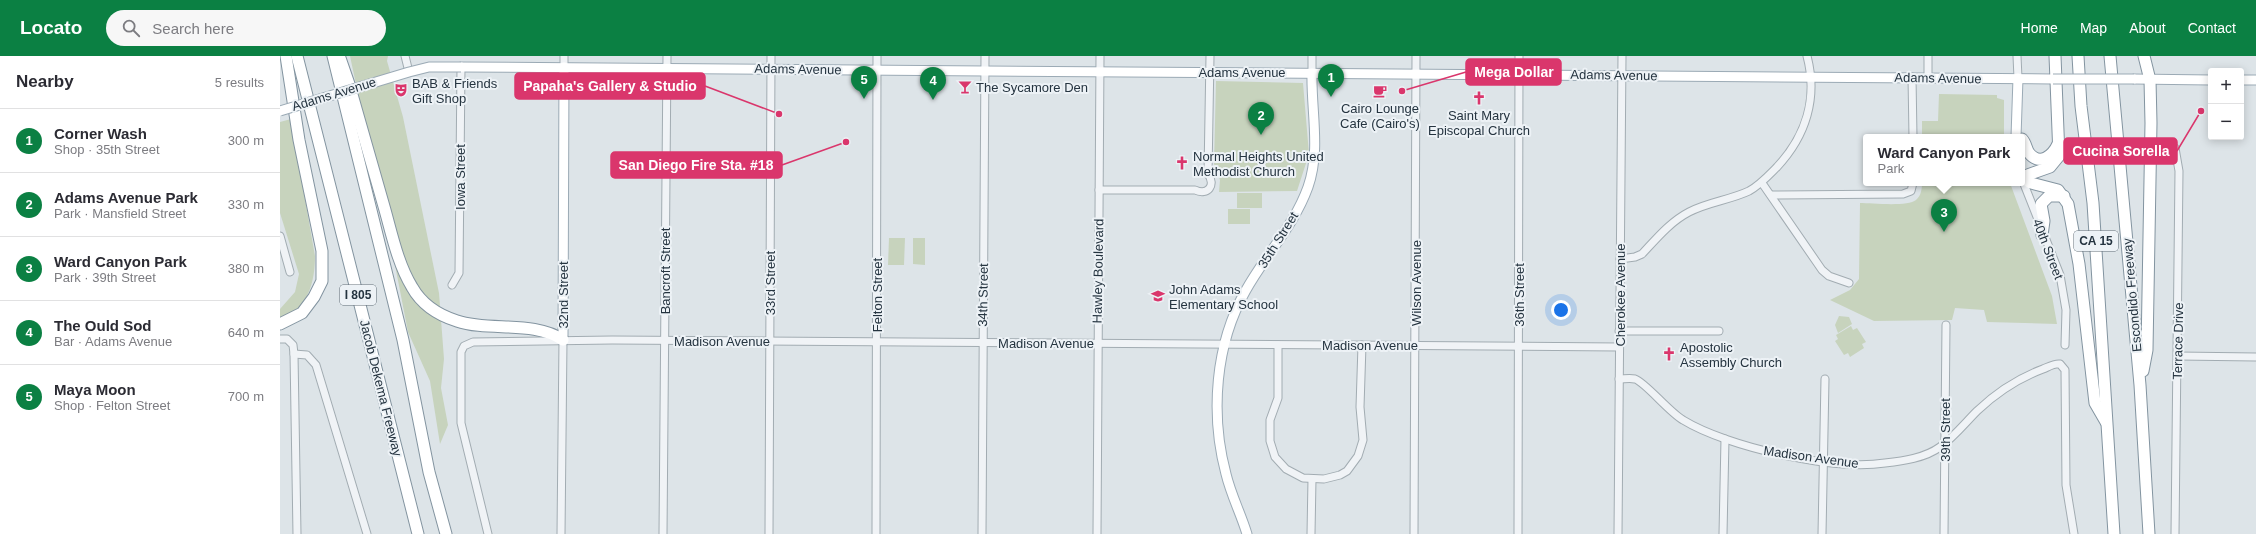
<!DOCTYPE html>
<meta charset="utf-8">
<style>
:root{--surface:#fff;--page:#f7f7f7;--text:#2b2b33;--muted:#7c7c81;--line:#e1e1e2;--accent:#0b8043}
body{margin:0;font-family:Arial,sans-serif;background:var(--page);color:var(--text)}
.controls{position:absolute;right:12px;top:12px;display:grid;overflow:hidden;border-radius:4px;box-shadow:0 2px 10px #0003}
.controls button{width:36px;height:36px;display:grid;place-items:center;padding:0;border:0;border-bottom:1px solid var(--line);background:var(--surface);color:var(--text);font:20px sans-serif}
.you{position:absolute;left:1281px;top:254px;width:14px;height:14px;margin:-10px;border:3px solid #fff;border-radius:50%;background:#1a73e8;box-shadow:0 0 0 6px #1a73e833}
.badge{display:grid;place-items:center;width:26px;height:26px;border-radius:50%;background:var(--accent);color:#fff;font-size:13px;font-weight:700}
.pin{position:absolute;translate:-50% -33px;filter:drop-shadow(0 1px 2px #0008)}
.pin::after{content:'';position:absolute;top:21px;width:14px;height:12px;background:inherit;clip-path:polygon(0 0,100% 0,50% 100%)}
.popup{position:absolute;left:1583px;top:78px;width:162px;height:52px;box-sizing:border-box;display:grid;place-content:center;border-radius:4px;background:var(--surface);filter:drop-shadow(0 1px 3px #0005);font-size:13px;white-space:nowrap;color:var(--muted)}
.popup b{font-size:15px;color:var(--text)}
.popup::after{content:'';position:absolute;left:50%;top:100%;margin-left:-8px;border:8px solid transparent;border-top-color:var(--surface)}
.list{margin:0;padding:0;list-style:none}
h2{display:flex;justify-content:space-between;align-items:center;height:52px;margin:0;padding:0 16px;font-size:17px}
h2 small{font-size:13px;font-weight:400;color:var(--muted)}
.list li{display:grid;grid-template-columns:26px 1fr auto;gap:12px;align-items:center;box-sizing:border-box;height:64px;padding:0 16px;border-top:1px solid var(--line)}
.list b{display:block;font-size:15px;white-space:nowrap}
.list p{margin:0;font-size:13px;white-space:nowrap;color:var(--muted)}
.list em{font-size:13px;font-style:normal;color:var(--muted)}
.icon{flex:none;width:22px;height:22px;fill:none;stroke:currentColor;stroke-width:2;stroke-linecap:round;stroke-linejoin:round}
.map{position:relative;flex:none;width:1976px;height:478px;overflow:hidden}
header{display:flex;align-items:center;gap:24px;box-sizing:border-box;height:56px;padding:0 20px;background:var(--accent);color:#fff}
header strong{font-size:19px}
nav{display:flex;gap:22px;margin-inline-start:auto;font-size:14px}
.search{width:280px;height:36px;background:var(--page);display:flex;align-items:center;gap:10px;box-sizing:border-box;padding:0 14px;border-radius:22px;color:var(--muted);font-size:15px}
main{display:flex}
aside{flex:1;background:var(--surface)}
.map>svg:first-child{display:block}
.green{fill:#c7d3bd}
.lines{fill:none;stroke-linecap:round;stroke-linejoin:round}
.minor-casing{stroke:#a2acb2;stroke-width:9}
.major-casing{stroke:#9baab5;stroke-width:11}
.highway-casing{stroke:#8394a0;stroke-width:13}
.minor{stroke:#f0f3f6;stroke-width:7}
.major{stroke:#fff;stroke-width:9}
.highway{stroke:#fff;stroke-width:11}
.major-bridge-casing{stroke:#9baab5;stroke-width:11;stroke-linecap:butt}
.major-bridge{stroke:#fff;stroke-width:9}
.labels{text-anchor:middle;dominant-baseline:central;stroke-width:4;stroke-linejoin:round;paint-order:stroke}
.shield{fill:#edf2f6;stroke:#616d77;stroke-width:1}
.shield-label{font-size:12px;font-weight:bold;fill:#253440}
.street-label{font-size:13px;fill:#253440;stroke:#edf2f6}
.poi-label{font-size:13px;fill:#253440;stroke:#edf2f6;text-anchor:start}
.leader{fill:none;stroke:#da366c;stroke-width:1.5}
.callout-dot{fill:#da366c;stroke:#edf2f6;stroke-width:1.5}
.callout{fill:#da366c;stroke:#da366c;stroke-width:1.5}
.callout-label{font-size:14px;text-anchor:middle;font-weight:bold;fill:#fff}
</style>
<header>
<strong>Locato</strong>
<div class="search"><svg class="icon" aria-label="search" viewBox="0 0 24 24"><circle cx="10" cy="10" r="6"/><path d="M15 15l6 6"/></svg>Search here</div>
<nav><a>Home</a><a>Map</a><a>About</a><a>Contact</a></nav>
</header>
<main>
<aside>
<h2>Nearby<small>5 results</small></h2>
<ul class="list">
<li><span class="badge">1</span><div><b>Corner Wash</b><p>Shop · 35th Street</p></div><em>300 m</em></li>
<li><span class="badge">2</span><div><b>Adams Avenue Park</b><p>Park · Mansfield Street</p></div><em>330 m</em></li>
<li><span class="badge">3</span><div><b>Ward Canyon Park</b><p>Park · 39th Street</p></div><em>380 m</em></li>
<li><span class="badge">4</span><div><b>The Ould Sod</b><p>Bar · Adams Avenue</p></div><em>640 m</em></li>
<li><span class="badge">5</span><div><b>Maya Moon</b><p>Shop · Felton Street</p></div><em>700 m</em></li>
</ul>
</aside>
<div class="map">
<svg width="1976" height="478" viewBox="0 0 1976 478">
<rect width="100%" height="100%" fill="#dde4e8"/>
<g class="green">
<path d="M 70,0 L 108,0 L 107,5 L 123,61 L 159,237 L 164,303 L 161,332 L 168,369 L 160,388 L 150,325 L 128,276 L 115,209 L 103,134 L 84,66 Z"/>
<path d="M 936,25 L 1023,27 L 1029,98 L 1017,135 L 939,136 L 940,124 L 934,108 Z"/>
<path d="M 1659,38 L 1717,39 L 1717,42 L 1724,44 L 1724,81 L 1642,81 L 1642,65 L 1658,65 Z"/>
<path d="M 11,63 L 35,200 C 35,226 28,254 0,262 L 0,253 L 15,236 L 19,218 L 0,157 L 0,66 Z"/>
<path d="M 1642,127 L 1730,127 L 1772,240 L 1777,268 L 1707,266 L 1704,254 L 1675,252 L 1672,264 L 1594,265 L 1550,244 L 1570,234 L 1579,223 L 1580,147 C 1591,147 1628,151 1636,144 C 1641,140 1642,133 1642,127 Z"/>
<rect x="957" y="137" width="25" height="15"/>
<rect x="948" y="153" width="22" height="15"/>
<path d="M 609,182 L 625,182 L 624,209 L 608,209 Z"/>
<path d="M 633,182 L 645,182 L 645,209 L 633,208 Z"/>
<path d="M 1559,260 L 1569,261 L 1572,268 L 1558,277 L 1555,269 Z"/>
<path d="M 1571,270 L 1573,274 L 1577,272 L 1586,286 L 1582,288 L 1584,292 L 1570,301 L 1568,297 L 1564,299 L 1555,285 L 1558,283 L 1556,279 Z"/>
</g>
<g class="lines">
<g class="minor-casing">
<g id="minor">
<path d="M 125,0 L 129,16"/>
<path d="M 284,0 L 284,11"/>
<path d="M 1032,0 L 1032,17"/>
<path d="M 1737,0 L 1738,22"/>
<path d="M 1632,21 L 1633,81"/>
<path d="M 1648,21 L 1648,0"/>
<path d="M 1742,123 L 1780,219 L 1786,254 L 1785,289"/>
<path d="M 1482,127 L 1542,214 L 1549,220 L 1569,227"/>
<path d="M 819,134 L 915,134 C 928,140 936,129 928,118 L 930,0"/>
<path d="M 1491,139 L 1623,138 L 1631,135 L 1633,127"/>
<path d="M 0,180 L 10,216"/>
<path d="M 1340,203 L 1355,201 L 1362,198 C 1377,182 1390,166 1409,156 C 1428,146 1450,144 1469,135 C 1480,129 1488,120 1497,111 C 1526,80 1538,42 1527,0"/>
<path d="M 172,229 L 179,217 L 181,11"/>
<path d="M 1339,275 L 1439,275"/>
<path d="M 0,283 L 7,283 L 13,289 L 14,298 L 17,478"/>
<path d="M 998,289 L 998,342 L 990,364 L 990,385 L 995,401 L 1006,413 L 1023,422 L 1044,423 L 1060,419 L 1067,415 L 1078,400 L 1083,384 L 1080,351 L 1082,289"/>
<path d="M 14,298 L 27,299 L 36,309 L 87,478"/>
<path d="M 1898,300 L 1976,301"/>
<path d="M 1339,323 C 1344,323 1350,322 1355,323 C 1365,326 1389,356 1403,364 C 1447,391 1554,415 1605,407 C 1623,405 1645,402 1660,391 C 1674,381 1685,367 1697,355 C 1716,337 1739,322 1763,313 C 1768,311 1775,307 1780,308 L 1785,314 L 1786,429 L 1794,478"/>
<path d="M 208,478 L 181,367 L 181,296 L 184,290 L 193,286 L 332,284 L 1339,291"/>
<path d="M 281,478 L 283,284"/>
<path d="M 383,478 L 387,0"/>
<path d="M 489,478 L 491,0"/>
<path d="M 596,478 L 597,0"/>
<path d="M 702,478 L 705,0"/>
<path d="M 817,478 L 820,0"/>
<path d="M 1031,478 L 1032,423"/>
<path d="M 1134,478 L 1136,0"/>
<path d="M 1238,478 L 1239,0"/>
<path d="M 1338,478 L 1342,0"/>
<path d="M 1443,478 L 1445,383"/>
<path d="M 1542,478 L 1545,323"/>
<path d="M 1664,478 L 1666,269"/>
<path d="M 1895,478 L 1899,115 L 1895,92"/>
</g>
</g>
<g class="major-casing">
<g id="major">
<path d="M 181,11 L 1773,23"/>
<path d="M 1854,23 L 1931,24"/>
<path d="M 1961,24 L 1976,24"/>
<path d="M 1736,81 L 1738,22"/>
<path d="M 283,284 L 284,11"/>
<path d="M 967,478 C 961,458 951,439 946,418 C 930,358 935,288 966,234 C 986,198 1014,170 1028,131 C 1041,94 1031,55 1032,17"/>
</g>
</g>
<g class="highway-casing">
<g id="highway">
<path d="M 17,0 L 138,478"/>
<path d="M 53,0 L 123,284 L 149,416 L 166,478"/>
<path d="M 1798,0 L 1801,50 L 1813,147 L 1834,478"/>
<path d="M 1830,0 L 1860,329 L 1869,478"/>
<path d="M 60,2 L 69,28 C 81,70 93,112 105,154 C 112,179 118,208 132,231 C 142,249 158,259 177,265 C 209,276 254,264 283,284"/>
<path d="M 1742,83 C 1746,87 1746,93 1749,97 C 1760,111 1773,99 1778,88"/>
<path d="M 1742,121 L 1770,111 L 1779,100 L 1775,0"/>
<path d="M 1742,122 L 1751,127 L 1778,134 L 1788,148 L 1799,208 L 1815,347 L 1826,366"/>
<path d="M 1762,179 L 1764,165 L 1761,148 L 1769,140 L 1784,140"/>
<path d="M 0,268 L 22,257 L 34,241 L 42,225 L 42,195 L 19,84 L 6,0"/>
<path d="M 1863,315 L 1867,294 L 1871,67 L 1870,24 L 1864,0"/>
</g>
</g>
<use href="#minor" class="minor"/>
<use href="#major" class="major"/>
<use href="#highway" class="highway"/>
<g class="major-bridge-casing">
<g id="major-bridge">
<path d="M 1773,23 L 1854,23"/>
<path d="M 0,55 L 129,16 L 149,11 L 181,11"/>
</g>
</g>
<use href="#major-bridge" class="major-bridge"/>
</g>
<defs>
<g id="bar-bare" transform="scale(1.08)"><path d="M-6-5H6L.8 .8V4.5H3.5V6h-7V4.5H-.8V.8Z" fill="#da366c" stroke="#edf2f6" stroke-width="2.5" paint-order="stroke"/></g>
<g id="theatre-bare" transform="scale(1.08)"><path d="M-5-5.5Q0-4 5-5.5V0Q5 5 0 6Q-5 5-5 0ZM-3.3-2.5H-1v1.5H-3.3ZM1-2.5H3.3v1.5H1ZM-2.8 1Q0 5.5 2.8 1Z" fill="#da366c" stroke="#edf2f6" stroke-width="2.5" paint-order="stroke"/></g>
<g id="cafe-bare" transform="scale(1.08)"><path d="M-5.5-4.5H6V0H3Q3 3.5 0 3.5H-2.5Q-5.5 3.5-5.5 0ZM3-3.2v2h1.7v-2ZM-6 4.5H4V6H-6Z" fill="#da366c" stroke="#edf2f6" stroke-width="2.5" paint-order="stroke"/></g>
<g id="church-bare" transform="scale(1.08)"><path d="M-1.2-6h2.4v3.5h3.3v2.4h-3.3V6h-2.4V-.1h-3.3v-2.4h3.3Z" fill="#da366c" stroke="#edf2f6" stroke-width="2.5" paint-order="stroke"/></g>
<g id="school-bare" transform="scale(1.08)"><path d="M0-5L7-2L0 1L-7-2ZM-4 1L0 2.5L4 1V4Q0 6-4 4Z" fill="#da366c" stroke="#edf2f6" stroke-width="2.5" paint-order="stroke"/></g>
</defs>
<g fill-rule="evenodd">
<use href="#bar-bare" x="685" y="31"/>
<use href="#theatre-bare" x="121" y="34"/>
<use href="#cafe-bare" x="1100" y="35"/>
<use href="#church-bare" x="1199" y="42"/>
<use href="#church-bare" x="902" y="107"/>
<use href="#school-bare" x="878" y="240"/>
<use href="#church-bare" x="1389" y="298"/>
</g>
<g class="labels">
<g class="shield">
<rect x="1794" y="175" width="44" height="20" rx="3"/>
<rect x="60" y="229" width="36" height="20" rx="3"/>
</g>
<g class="shield-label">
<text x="1816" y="185">CA 15</text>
<text x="78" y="239">I 805</text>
</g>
<g class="street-label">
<text transform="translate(518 13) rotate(1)">Adams Avenue</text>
<text x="962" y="16">Adams Avenue</text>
<text transform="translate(1334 19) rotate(1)">Adams Avenue</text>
<text transform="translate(1658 22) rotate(1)">Adams Avenue</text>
<text transform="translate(54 38) rotate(-17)">Adams Avenue</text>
<text transform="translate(180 121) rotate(-90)">Iowa Street</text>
<text transform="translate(998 184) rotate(-58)">35th Street</text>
<text transform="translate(1768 193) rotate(69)">40th Street</text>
<text transform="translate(385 215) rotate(-90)">Bancroft Street</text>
<text transform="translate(818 215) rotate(-89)">Hawley Boulevard</text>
<text transform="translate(490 227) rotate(-90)">33rd Street</text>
<text transform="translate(1136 227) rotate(-90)">Wilson Avenue</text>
<text transform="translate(283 239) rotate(-90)">32nd Street</text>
<text transform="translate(597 239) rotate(-90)">Felton Street</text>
<text transform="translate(703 239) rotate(-89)">34th Street</text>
<text transform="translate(1239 239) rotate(-90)">36th Street</text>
<text transform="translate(1340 239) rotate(-90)">Cherokee Avenue</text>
<text transform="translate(1852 239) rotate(-95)">Escondido Freeway</text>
<text x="442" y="285">Madison Avenue</text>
<text transform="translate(1898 285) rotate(-89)">Terrace Drive</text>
<text x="766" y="287">Madison Avenue</text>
<text x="1090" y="289">Madison Avenue</text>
<text transform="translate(101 332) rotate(76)">Jacob Dekema Freeway</text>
<text transform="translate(1665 374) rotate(-90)">39th Street</text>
<text transform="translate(1531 401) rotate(8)">Madison Avenue</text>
</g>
<g class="poi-label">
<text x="132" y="27">BAB &amp; Friends<tspan x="132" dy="15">Gift Shop</tspan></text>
<text x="696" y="31">The Sycamore Den</text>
<text x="1100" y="52" text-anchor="middle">Cairo Lounge<tspan x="1100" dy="15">Cafe (Cairo's)</tspan></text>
<text x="1199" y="59" text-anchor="middle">Saint Mary<tspan x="1199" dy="15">Episcopal Church</tspan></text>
<text x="913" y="100">Normal Heights United<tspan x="913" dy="15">Methodist Church</tspan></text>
<text x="889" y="233">John Adams<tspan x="889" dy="15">Elementary School</tspan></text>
<text x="1400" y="291">Apostolic<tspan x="1400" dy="15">Assembly Church</tspan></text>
</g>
</g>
<path class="leader" d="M1122 35L1186 16M499 58L425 30M1921 55L1897 95M566 86L502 109"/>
<g class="callout-dot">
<circle cx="1122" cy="35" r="4"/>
<circle cx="499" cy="58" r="4"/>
<circle cx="1921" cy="55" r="4"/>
<circle cx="566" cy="86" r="4"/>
</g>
<g class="callout">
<rect x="1186" y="3" width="95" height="26" rx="4"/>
<rect x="235" y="17" width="190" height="26" rx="4"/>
<rect x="1784" y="82" width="113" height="26" rx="4"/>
<rect x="331" y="96" width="171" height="26" rx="4"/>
</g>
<g class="callout-label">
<text x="1234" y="21">Mega Dollar</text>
<text x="330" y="35">Papaha's Gallery &amp; Studio</text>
<text x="1841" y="100">Cucina Sorella</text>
<text x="416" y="114">San Diego Fire Sta. #18</text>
</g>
</svg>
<div class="controls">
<button>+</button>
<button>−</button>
</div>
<div class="you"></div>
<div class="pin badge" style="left:1051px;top:41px">1</div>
<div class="pin badge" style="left:981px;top:79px">2</div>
<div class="pin badge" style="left:1664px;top:176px">3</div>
<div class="popup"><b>Ward Canyon Park</b>Park</div>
<div class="pin badge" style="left:653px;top:44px">4</div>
<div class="pin badge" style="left:584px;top:43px">5</div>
</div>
</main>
